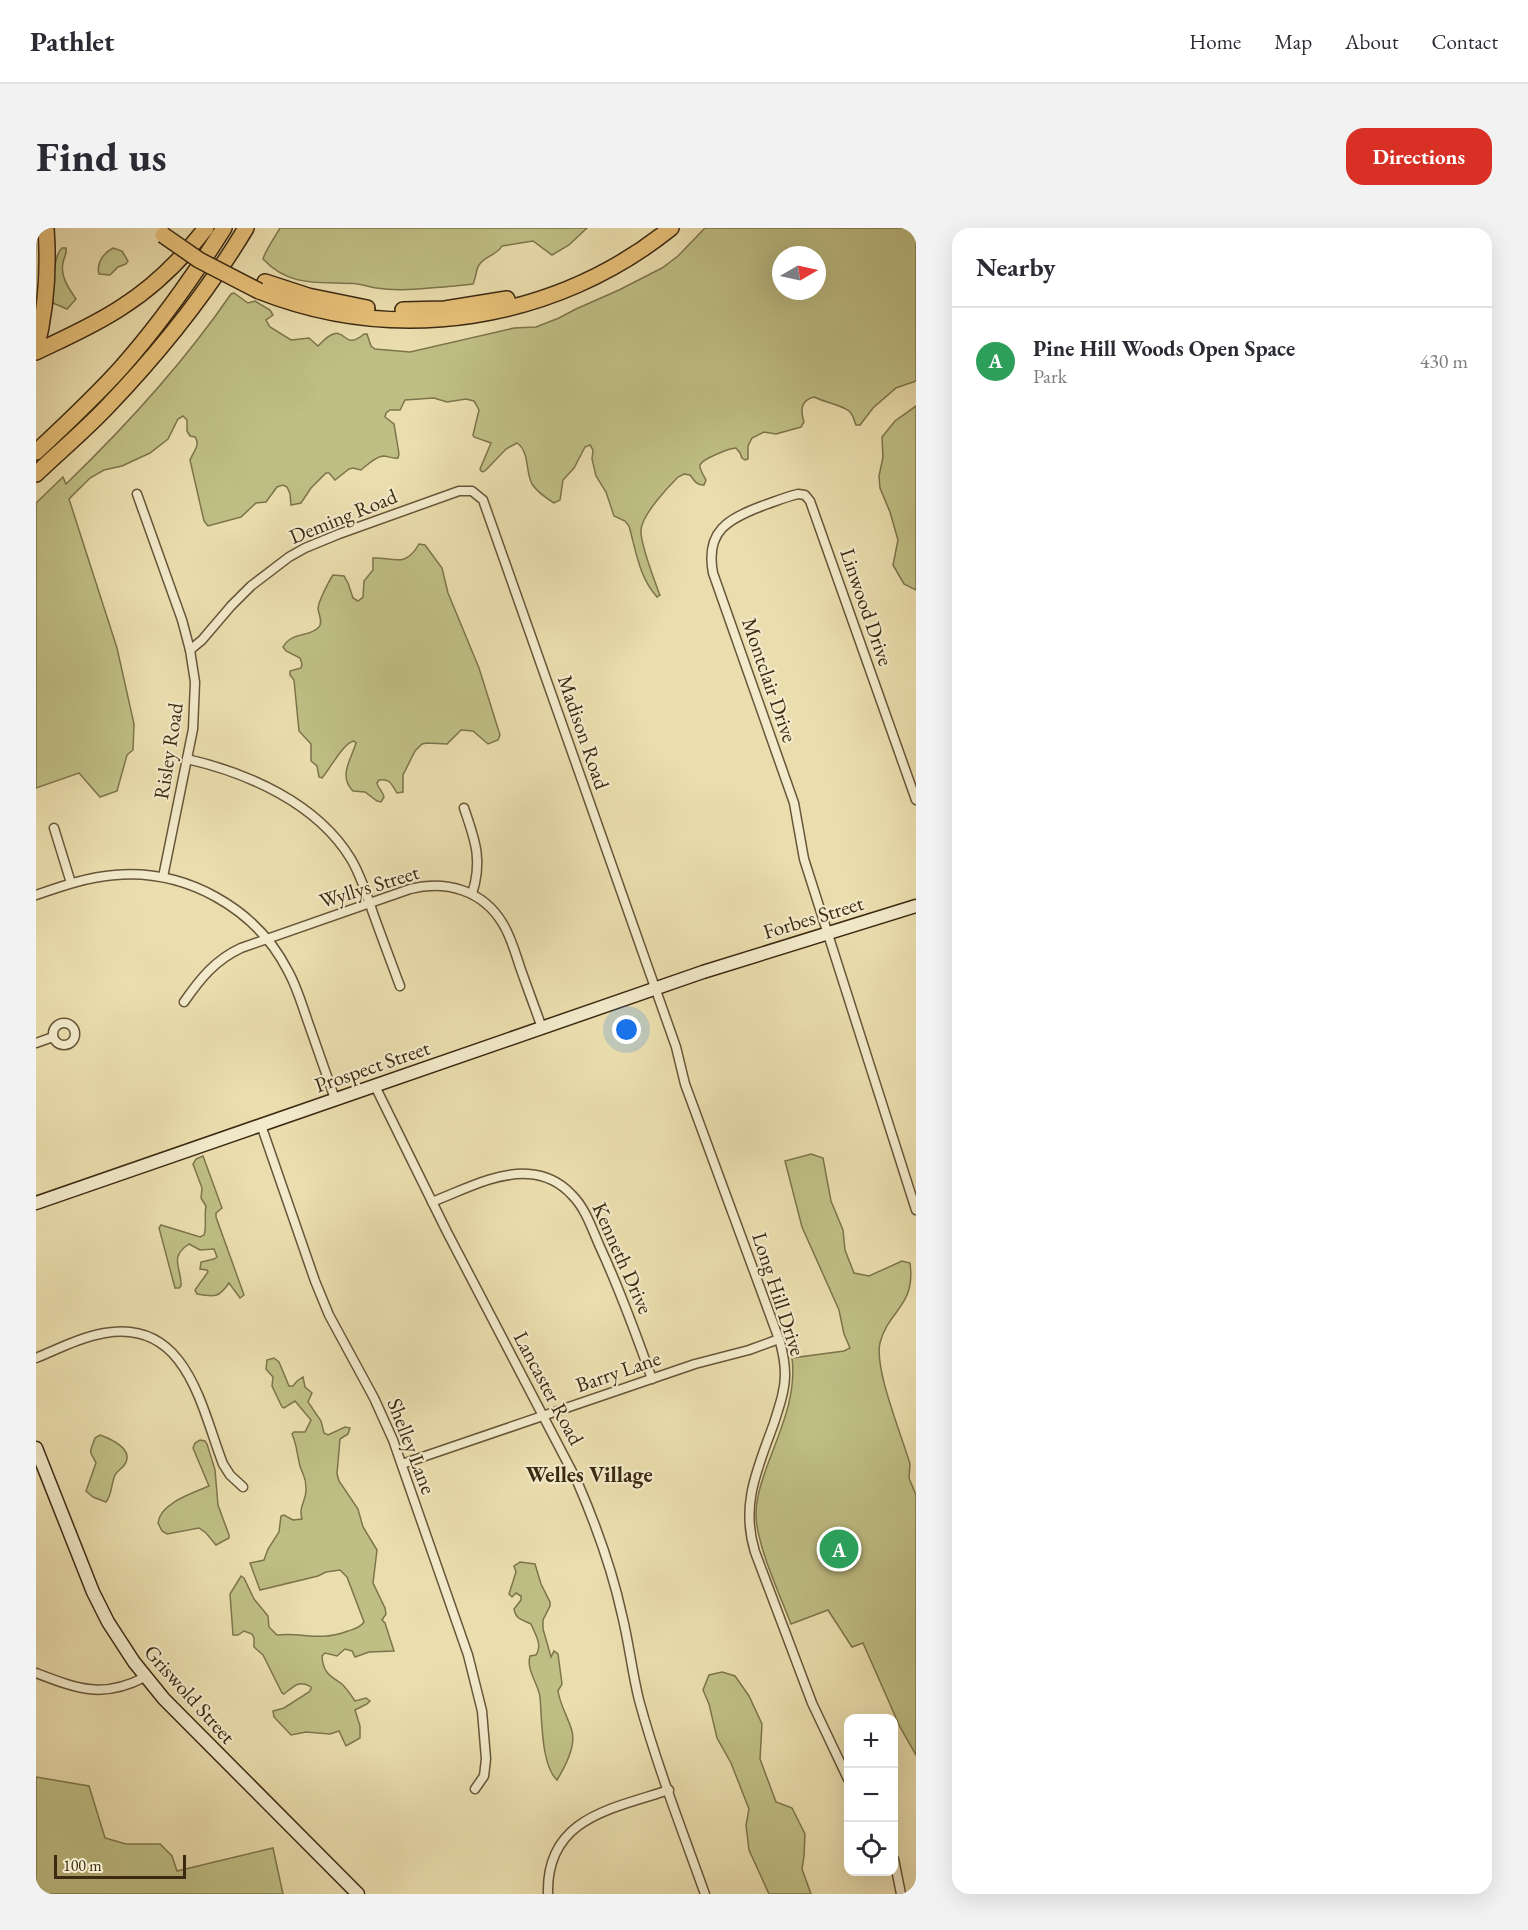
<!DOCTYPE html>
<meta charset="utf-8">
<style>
:root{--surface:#fff;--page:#f2f2f3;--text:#2b2b33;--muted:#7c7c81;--line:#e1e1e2;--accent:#d93025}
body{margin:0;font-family:"EB Garamond",serif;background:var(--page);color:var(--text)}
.controls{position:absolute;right:18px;bottom:18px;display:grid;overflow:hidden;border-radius:12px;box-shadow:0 6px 24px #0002}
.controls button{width:54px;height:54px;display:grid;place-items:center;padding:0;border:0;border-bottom:2px solid var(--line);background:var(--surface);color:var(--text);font:30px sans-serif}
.compass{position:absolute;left:736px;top:18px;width:54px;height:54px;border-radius:50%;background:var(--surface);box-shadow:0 6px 24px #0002;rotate:81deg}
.scale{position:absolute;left:18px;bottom:15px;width:132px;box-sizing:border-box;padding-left:6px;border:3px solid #3b2912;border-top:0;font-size:16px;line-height:21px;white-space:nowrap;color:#3b2912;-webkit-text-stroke:4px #f2eaca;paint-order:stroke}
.you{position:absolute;left:591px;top:802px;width:21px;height:21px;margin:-15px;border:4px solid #fff;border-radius:50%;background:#1a73e8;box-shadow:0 0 0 9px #1a73e833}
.badge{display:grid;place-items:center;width:39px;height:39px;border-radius:50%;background:var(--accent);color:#fff;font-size:20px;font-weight:700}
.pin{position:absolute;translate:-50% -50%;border:3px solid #fff;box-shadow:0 2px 6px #0006}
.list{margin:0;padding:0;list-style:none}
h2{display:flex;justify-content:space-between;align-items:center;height:78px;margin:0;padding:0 24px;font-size:26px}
h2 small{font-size:20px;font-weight:400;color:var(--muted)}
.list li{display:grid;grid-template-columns:39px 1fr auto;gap:18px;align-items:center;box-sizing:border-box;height:108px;padding:0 24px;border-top:2px solid var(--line)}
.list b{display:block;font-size:22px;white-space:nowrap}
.list p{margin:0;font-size:20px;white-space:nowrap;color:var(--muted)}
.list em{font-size:20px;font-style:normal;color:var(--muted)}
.icon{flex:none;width:33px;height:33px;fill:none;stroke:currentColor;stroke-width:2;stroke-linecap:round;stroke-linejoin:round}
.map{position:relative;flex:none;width:880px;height:1666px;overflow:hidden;border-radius:18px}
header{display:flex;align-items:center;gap:36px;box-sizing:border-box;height:84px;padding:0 30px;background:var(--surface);border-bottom:2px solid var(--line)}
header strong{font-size:28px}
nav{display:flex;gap:33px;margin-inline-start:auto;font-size:21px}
.intro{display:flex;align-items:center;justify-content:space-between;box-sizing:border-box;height:144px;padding:0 36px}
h1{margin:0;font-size:42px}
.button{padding:15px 27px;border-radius:18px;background:var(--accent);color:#fff;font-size:21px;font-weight:700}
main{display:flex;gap:36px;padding:0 36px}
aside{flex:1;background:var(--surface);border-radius:18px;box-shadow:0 6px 24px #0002}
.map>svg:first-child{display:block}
.green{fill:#bfbf85;stroke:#7d744c;stroke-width:1.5;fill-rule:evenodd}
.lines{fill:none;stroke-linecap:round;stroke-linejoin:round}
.minor-casing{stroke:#675639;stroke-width:11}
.secondary-casing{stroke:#3b2912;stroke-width:15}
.motorway-casing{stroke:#3b2912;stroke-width:18}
.minor{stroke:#f2eaca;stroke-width:8}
.secondary{stroke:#f2eaca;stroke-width:12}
.motorway{stroke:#e6bf77;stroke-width:15}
.motorway-bridge-casing{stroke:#3b2912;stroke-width:18;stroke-linecap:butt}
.motorway-bridge{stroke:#e6bf77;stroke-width:15}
.labels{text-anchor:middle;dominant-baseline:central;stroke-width:4.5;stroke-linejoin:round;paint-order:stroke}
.street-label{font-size:21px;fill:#3b2912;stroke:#f2eaca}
.neighbourhood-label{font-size:22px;font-weight:bold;fill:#3b2912;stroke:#f2eaca}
</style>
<header>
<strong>Pathlet</strong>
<nav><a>Home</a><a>Map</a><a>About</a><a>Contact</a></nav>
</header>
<div class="intro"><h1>Find us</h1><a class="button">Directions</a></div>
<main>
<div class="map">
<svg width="880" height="1666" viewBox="0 0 880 1666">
<rect width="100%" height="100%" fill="#ebdeae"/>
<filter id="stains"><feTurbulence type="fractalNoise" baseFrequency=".00333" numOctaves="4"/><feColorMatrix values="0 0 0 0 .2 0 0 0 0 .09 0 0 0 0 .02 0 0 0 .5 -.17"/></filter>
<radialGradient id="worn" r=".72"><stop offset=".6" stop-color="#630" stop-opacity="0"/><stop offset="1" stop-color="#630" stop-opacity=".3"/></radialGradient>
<g class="green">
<path d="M 244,0 L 551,0 L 533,17 L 516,27 L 497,13 L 466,18 C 461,27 449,28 443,37 C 440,41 440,50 437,56 C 431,57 425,57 419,58 C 393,60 366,64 340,60 C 334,59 328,57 322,56 C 286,53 255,61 227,31 C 229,23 239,9 244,0 Z"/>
<path d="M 669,0 L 880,0 L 880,153 L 860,160 L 837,180 L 824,197 L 820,197 C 818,193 818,188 814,184 C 809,178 788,174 778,169 C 765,172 764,182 768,194 L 765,199 L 740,206 L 728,204 L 716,210 L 712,218 L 712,231 L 709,232 L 706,230 L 704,225 L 700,220 C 694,220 666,231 664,237 C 663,241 668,248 670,252 L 668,257 C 661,258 657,251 654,247 L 648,246 L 642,249 C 631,260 606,287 605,302 C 604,316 618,350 623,365 L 624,367 L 621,369 C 603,349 600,323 593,298 L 589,293 L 578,288 L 570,264 L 560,248 L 556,231 L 557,222 L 554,217 L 549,219 L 538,240 L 527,252 L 524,272 L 518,275 C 510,270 501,264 496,256 C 489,243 494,224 481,215 L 470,221 L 450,242 L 447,244 L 445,243 L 444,241 L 455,215 L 438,209 L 437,207 L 443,182 L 438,173 L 430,171 L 411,174 L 398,170 L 369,172 L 364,182 L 354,182 L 350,185 L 349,189 L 358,196 L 363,226 L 362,230 C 357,231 352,228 347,228 C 339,229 331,237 325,242 L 317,240 L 313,241 L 299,252 L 293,245 L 290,245 L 275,260 L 265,275 L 255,277 L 254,266 L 251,259 L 247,257 L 241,259 L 230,274 L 220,275 L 205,289 L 172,298 L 168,293 L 154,232 C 157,224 165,217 159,209 L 154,208 L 151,203 L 151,192 L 147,188 L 142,191 L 132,211 L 114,225 L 86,238 L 68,242 L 54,250 L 33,271 L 81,420 L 98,496 L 97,522 L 91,527 L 81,563 L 64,569 L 43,545 L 0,560 L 0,275 L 27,249 L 30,256 C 90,198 147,136 195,66 L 198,65 L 212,75 L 219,73 L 234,82 L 237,87 L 230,92 L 234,99 L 255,112 L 273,110 L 282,118 C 311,86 304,127 328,106 L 331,106 L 335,118 L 339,121 L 374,124 L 478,100 L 500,99 L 523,90 L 540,81 L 583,62 L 626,40 L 642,28 ZM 745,27 L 781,27 L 781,63 L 745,63 Z"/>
<path d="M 26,20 L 30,20 C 31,27 28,28 27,35 C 24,48 33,61 40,71 L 31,81 L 17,75 C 18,60 16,29 26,20 Z"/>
<path d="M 77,20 L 86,23 L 92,33 L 90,36 L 82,39 L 74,47 L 63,46 C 60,36 67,25 77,20 Z"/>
<path d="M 880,178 L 880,362 L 868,356 L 857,337 L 862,312 L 854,284 L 844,260 L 843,248 L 847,229 L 846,209 L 859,193 Z"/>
<path d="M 383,316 L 389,317 L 406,340 L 412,365 L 443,440 L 464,507 L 462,512 L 452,516 L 437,503 L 425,502 L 411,516 L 391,515 L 386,516 L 379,523 L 367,547 L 367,564 L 361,565 C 356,557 354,550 343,552 L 341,555 C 342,561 347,563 348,569 L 345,574 L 341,573 L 329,564 L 317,563 C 302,548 315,532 320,515 L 318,513 C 307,515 294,541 286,550 L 283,549 L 281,538 L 275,533 L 275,516 L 263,503 L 258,452 L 254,447 L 254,443 L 265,440 L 266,436 L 264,430 L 250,423 L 247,419 C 256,403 273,410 283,399 C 287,394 283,387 282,381 C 282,374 293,353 297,347 L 308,348 L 312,355 L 317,370 L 322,373 L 327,369 L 328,353 L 337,342 L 337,330 C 357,329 369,341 383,316 Z"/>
<path d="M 775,926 L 787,930 L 795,973 L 807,1002 L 809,1022 L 818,1045 L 833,1048 L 866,1033 L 874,1035 C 880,1079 852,1082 844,1115 C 838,1141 866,1208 874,1236 L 873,1250 L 880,1267 L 880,1527 L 864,1499 L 827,1415 L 816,1419 L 792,1382 L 755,1396 C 744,1367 720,1316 720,1286 C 720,1270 725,1256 730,1241 C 743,1205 761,1169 756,1130 L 808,1123 L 814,1120 L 808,1106 L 803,1082 L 766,999 L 749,933 Z"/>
<path d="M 167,928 L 186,980 L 180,985 L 180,989 L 208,1067 L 204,1070 L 193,1055 C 183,1070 178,1069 161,1066 L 159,1062 L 172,1044 L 171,1042 L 164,1041 L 165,1034 L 178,1031 L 181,1029 L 178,1021 L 164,1022 L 153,1016 C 132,1030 146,1040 145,1058 L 143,1060 L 139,1060 L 123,1000 L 125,997 L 164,1009 L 168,1007 C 171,999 168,987 170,978 L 165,970 L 166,960 L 157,936 L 160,931 Z"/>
<path d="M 238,1130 L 243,1134 L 253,1158 L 257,1158 L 261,1153 L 267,1149 L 269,1159 L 276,1165 L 272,1174 L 285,1193 L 288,1205 L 292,1207 L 309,1199 L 314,1200 L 312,1206 L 304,1211 L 301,1246 L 303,1253 L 322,1281 L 327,1299 L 341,1322 L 337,1355 L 349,1380 L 350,1386 L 346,1392 L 349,1395 L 358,1423 L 333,1424 L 319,1429 L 316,1423 L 309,1421 L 301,1428 L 289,1425 L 286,1428 C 287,1445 294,1448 306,1456 C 311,1461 315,1467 319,1473 L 330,1470 L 334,1473 L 331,1476 L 319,1482 L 324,1498 L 324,1510 L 310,1518 L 303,1503 L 294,1506 L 270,1504 L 255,1507 L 238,1489 L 237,1483 L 248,1480 L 273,1464 L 275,1461 L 275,1459 C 263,1451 257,1459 248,1466 L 246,1465 L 227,1427 L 218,1419 L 218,1410 L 216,1406 L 208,1403 L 202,1407 L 197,1407 L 194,1366 L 205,1348 L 208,1350 L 218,1371 L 232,1388 L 233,1399 L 241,1407 C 268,1404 283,1414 312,1403 C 318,1401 324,1400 328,1394 L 311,1349 L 304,1342 L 290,1344 L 282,1348 L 224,1362 L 214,1335 L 228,1332 L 232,1321 L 243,1304 L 245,1288 L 248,1287 L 257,1292 L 266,1291 C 262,1278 271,1273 270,1260 C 270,1248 267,1248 264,1238 C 261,1227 261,1217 256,1206 L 258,1204 L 269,1204 L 275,1192 L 259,1173 L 248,1180 L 246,1179 L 236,1158 L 237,1149 L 230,1141 L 231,1132 Z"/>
<path d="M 64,1207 C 75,1211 98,1221 89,1236 C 86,1241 82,1242 79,1247 C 75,1256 76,1267 70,1274 L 57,1269 L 50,1263 L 60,1235 C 53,1221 53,1227 59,1210 Z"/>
<path d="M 164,1212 L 169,1213 L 171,1216 L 179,1242 L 182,1277 L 193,1307 L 193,1310 L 180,1317 L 170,1305 L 163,1300 L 131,1306 L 126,1303 L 122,1295 C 124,1275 157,1265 173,1258 L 157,1220 L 159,1215 Z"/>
<path d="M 484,1334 L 499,1336 L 505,1356 L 514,1374 L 514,1378 L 507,1392 L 507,1401 L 515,1429 L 518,1423 L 522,1426 L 526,1456 L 522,1463 C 524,1477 532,1489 536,1503 C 540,1518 529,1539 521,1552 C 505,1537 506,1491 504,1469 C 502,1455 490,1442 494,1428 L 500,1427 C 507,1417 499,1406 495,1396 C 487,1392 480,1392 478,1381 L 485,1372 L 485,1368 L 480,1365 L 476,1369 L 473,1366 L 480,1344 L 478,1338 Z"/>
<path d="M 686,1444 L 699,1448 L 713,1468 L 726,1496 L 724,1531 L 740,1574 L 756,1580 L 769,1606 L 768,1628 L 766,1641 L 775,1666 L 733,1666 L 713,1622 L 710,1597 L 713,1581 L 695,1535 L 681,1510 L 673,1476 L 667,1462 L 673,1447 Z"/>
<path d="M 0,1549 L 53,1558 L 69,1610 L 90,1616 L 124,1616 L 136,1628 L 141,1643 L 237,1620 L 247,1666 L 0,1666 Z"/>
</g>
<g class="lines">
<g class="minor-casing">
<g id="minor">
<path d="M 101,266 L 146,392 L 154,422 L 159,454 L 157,501 L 127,649"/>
<path d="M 154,422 L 166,412 L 195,378 L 215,358 L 253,329 L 269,320 L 303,306 L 423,263 L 436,263 L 447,272 L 640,819 L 649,856 L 744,1114 C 747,1125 749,1135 749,1146 C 749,1163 743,1179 738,1195 C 722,1240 704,1276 719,1324 L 776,1475 L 812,1551"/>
<path d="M 151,531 C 212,545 281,575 315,631 C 325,648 331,667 337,685 C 346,710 355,734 364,758"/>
<path d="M 880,572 L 774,273 L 769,267 L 762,266 C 749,269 738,274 726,278 C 692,291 669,303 677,345 L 758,575 L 768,631 L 880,982"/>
<path d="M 428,580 C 439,612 447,632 436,666"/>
<path d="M 18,600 L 35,655"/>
<path d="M 0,667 C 26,658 52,649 79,647 C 150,641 220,680 252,743 C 261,759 266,777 272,794 C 281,820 290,846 299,871"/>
<path d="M 148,774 C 164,751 179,732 205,720 L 374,661 C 410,652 447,662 467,696 C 475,709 479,724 484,739 C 491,759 499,780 506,800"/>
<circle cx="28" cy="806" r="11"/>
<path d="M 0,815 L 17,809"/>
<path d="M 339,858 L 411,1004 L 541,1253 C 560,1297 576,1341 586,1387 C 593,1415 596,1444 603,1472 C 621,1538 646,1602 669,1666"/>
<path d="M 225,897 L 279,1053 L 293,1087 L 338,1170 L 357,1212 L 432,1427 L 446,1483 L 450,1531 L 448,1548 L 439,1561"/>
<path d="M 396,974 C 425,963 459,944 492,946 C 509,947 524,954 536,967 C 550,981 556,1001 564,1019 C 584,1062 600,1106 616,1151"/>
<path d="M 0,1130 C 22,1121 45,1109 69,1105 C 151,1091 165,1179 187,1236 L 194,1247 L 207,1259"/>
<path d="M 366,1236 L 659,1136 L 713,1122 L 743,1111"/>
<path d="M 0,1445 C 42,1461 67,1471 109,1449"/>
<path d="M 858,1631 L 865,1666"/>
<path d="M 512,1666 C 510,1590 575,1581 633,1562"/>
</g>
</g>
<g class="secondary-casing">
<g id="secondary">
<path d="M 0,975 L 667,744 L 880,678"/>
<path d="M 0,1220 L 57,1364 L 72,1394 L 98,1434 L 128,1471 L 322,1666"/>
</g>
</g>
<g class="motorway-casing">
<g id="motorway">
<path d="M 229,54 L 272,68 L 331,80"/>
<path d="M 223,63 C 362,118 519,93 635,0"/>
<path d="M 367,82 L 409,81 L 471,71"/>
<path d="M 0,122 C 10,82 13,41 10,0"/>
<path d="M 0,124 C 29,110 59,97 86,79 C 119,58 146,31 170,0"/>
<path d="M 0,224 C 29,197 58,170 85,140 C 123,97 157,49 188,0"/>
<path d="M 0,246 C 23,224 48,203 70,180 C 122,126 171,65 210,0"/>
</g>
</g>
<use href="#minor" class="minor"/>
<use href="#secondary" class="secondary"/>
<use href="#motorway" class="motorway"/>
<g class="motorway-bridge-casing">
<path id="motorway-bridge" d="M 127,7 L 163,32 L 223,63"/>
</g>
<use href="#motorway-bridge" class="motorway-bridge"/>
</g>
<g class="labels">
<g class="street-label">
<text transform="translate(307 288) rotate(-22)">Deming Road</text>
<text transform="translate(831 379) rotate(71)">Linwood Drive</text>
<text transform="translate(734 452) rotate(71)">Montclair Drive</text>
<text transform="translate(548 504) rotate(71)">Madison Road</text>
<text transform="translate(132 523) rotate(-81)">Risley Road</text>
<text transform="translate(333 658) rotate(-17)">Wyllys Street</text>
<text transform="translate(777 689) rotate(-17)">Forbes Street</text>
<text transform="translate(336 838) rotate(-19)">Prospect Street</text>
<text transform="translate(587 1030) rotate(66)">Kenneth Drive</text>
<text transform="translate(743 1066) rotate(72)">Long Hill Drive</text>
<text transform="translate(582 1143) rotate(-19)">Barry Lane</text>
<text transform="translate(513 1160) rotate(62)">Lancaster Road</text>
<text transform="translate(376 1218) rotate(69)">Shelley Lane</text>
<text transform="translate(154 1466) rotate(48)">Griswold Street</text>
</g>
<g class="neighbourhood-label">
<text x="553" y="1246">Welles Village</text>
</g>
</g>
<rect width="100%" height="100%" filter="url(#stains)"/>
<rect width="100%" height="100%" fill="url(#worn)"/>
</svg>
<div class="controls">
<button>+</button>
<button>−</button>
<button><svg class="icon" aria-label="locate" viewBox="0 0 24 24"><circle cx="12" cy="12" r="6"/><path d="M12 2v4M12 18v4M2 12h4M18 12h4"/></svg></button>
</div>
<svg class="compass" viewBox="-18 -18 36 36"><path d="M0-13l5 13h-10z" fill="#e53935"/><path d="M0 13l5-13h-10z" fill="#7c7c81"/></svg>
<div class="scale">100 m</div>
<div class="you"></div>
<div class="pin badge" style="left:803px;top:1321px;background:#2e9e5b">A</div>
</div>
<aside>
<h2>Nearby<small></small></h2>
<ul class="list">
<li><span class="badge" style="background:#2e9e5b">A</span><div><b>Pine Hill Woods Open Space</b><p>Park</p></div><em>430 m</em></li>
</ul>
</aside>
</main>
